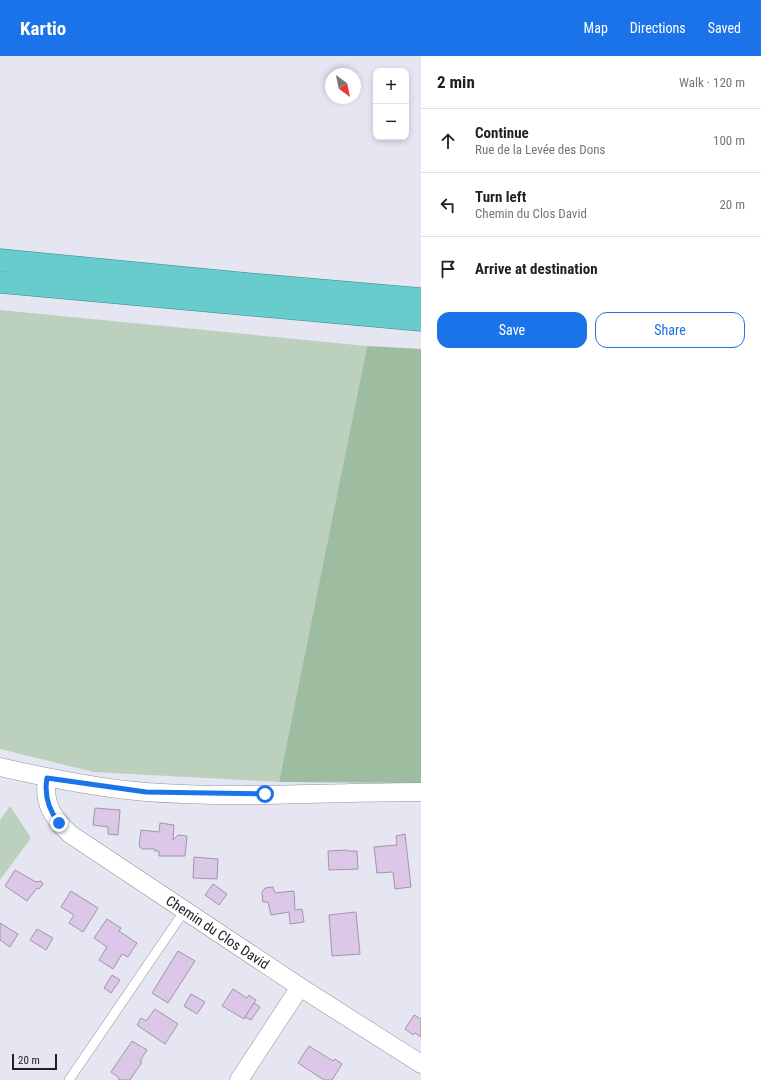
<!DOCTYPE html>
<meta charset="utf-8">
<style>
:root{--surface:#fff;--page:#f6f6f6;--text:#222;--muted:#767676;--line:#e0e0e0;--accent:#1a73e8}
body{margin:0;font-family:"Roboto Condensed",sans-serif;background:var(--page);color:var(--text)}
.controls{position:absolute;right:12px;top:12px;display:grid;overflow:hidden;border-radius:8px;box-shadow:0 2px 6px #0003}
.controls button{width:36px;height:36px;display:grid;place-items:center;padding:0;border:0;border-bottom:1px solid var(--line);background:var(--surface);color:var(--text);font:20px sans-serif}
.compass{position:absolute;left:325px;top:12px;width:36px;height:36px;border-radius:50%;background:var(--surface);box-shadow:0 2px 6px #0003;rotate:147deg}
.scale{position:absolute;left:12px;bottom:10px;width:45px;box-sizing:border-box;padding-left:4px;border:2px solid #212125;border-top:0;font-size:11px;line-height:14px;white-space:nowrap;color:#212125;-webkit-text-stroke:3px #e5e6f2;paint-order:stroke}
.stop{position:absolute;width:12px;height:12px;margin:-9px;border:3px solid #1a73e8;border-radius:50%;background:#fff}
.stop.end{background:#1a73e8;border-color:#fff;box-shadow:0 1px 4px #0008}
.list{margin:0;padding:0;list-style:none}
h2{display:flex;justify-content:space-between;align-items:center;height:52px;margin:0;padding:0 16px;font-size:17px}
h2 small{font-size:13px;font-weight:400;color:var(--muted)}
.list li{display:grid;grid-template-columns:26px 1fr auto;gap:12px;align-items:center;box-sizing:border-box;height:64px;padding:0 16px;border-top:1px solid var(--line)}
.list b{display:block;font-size:15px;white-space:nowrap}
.list p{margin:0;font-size:13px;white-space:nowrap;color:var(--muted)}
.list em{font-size:13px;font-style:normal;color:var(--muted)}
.actions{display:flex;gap:8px;padding:12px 16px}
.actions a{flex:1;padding:9px 0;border:1px solid var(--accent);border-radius:12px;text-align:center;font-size:14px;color:var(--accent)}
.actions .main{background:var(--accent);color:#fff}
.icon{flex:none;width:22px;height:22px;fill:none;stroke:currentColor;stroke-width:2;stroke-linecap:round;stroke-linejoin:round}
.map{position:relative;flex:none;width:421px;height:1024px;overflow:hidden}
header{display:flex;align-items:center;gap:24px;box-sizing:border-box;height:56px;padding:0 20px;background:var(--accent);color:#fff}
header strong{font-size:19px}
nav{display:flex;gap:22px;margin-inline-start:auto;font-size:14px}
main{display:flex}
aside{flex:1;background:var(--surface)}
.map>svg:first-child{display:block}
.green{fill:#bcd1bd}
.forest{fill:#9ebda0}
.building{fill:#dcc7e9;stroke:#9e98a2}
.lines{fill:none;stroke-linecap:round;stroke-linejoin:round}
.service-casing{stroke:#92939e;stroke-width:10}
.minor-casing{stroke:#92939e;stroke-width:19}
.trunk-casing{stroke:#378889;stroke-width:23}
.service{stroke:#fff;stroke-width:9}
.minor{stroke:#fff;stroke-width:18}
.trunk{stroke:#68cccc;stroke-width:22}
.route{stroke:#1a73e8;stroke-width:5}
.labels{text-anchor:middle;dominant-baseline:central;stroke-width:4;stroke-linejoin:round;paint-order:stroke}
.street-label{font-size:14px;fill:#212125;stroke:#e5e6f2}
</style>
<header>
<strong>Kartio</strong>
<nav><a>Map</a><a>Directions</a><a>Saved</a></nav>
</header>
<main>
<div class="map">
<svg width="421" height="1024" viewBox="0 0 421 1024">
<rect width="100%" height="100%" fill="#e5e6f2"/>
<g class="green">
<path d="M 0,254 L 367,290 L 279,726 L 94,716 L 0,693 Z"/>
<path d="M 10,750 L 31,782 L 0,824 L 0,764 Z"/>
</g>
<path class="forest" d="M 367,290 L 421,293 L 421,727 L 279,726 Z"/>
<g class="building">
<path d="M 95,752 L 120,754 L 118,779 L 108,778 L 108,771 L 93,769 Z"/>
<path d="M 160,767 L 174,769 L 173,784 L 178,779 L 187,780 L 185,800 L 159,800 L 159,795 L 155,795 L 155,793 L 142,793 L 139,790 L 141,774 L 159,776 Z"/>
<path d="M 405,778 L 411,831 L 395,833 L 393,816 L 377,817 L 374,791 L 397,789 L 396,780 Z"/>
<path d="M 347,794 L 347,795 L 357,795 L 358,813 L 329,814 L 328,795 Z"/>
<path d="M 194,801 L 218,803 L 217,823 L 193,822 Z"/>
<path d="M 15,814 L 36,826 L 41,825 L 43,828 L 39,833 L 37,832 L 27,845 L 5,830 Z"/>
<path d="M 213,828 L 227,838 L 219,849 L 205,839 Z"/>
<path d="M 273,831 L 275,837 L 294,835 L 295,854 L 302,853 L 304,866 L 290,868 L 289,856 L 271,859 L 268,846 L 263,846 L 262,836 L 265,832 Z"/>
<path d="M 71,835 L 98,852 L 83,876 L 69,867 L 74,859 L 61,851 Z"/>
<path d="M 356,856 L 360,898 L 332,900 L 329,859 Z"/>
<path d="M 107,863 L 121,872 L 119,875 L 137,887 L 128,901 L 122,898 L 113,913 L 99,904 L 107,891 L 94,882 Z"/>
<path d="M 0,867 L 18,878 L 10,891 L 0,884 Z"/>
<path d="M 37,873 L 53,882 L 46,894 L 30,884 Z"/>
<path d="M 178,895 L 195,905 L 168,947 L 152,937 Z"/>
<path d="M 112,919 L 120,924 L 111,937 L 104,932 Z"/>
<path d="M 233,933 L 247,942 L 249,939 L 256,944 L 244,963 L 222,950 Z"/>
<path d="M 191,938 L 205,946 L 197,958 L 184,950 Z"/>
<path d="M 254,947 L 260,951 L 251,964 L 245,961 Z"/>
<path d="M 155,953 L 178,968 L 165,988 L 137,969 L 141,962 L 146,965 Z"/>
<path d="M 414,959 L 421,963 L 421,981 L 415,977 L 413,979 L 405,973 Z"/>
<path d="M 132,985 L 147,994 L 140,1005 L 142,1006 L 130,1024 L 119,1024 L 118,1021 L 111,1016 Z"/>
<path d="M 309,990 L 333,1005 L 335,1003 L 342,1008 L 332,1024 L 324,1024 L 298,1007 Z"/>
</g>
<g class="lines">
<g class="service-casing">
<path id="service" d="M 69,1024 L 185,854"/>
</g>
<g class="minor-casing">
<g id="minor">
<path d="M 0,711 C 48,722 97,732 146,736 C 237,743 330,736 421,736"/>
<path id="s1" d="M 47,722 C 43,747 52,761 70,778 L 300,931 L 421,1008"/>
<path d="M 239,1024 L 300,931"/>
</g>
</g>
<g class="trunk-casing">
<g id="trunk">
<path d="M 0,204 L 247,228 L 421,243"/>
<path d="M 0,226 L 421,264"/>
</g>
</g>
<use href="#service" class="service"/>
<use href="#minor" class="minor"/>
<use href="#trunk" class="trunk"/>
</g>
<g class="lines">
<path class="route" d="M 59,767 C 48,753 44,739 47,722 L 146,736 L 265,738"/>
</g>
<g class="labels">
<g class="street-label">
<text stroke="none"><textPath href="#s1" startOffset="241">Chemin du Clos David</textPath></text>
</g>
</g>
</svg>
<div class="controls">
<button>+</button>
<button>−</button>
</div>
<svg class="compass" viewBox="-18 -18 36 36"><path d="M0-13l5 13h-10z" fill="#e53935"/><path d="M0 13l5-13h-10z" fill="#767676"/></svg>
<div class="scale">20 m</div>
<div class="stop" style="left:265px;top:738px"></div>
<div class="stop end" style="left:59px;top:767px"></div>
</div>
<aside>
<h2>2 min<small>Walk · 120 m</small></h2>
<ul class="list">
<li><svg class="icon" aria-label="ahead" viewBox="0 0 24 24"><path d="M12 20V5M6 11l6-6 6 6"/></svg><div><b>Continue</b><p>Rue de la Levée des Dons</p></div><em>100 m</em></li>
<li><svg class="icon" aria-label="left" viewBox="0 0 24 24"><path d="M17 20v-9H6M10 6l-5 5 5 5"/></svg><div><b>Turn left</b><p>Chemin du Clos David</p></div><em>20 m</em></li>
<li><svg class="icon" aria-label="arrive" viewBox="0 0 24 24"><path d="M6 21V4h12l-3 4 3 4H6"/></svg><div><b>Arrive at destination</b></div></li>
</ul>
<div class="actions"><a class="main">Save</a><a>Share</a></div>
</aside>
</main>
